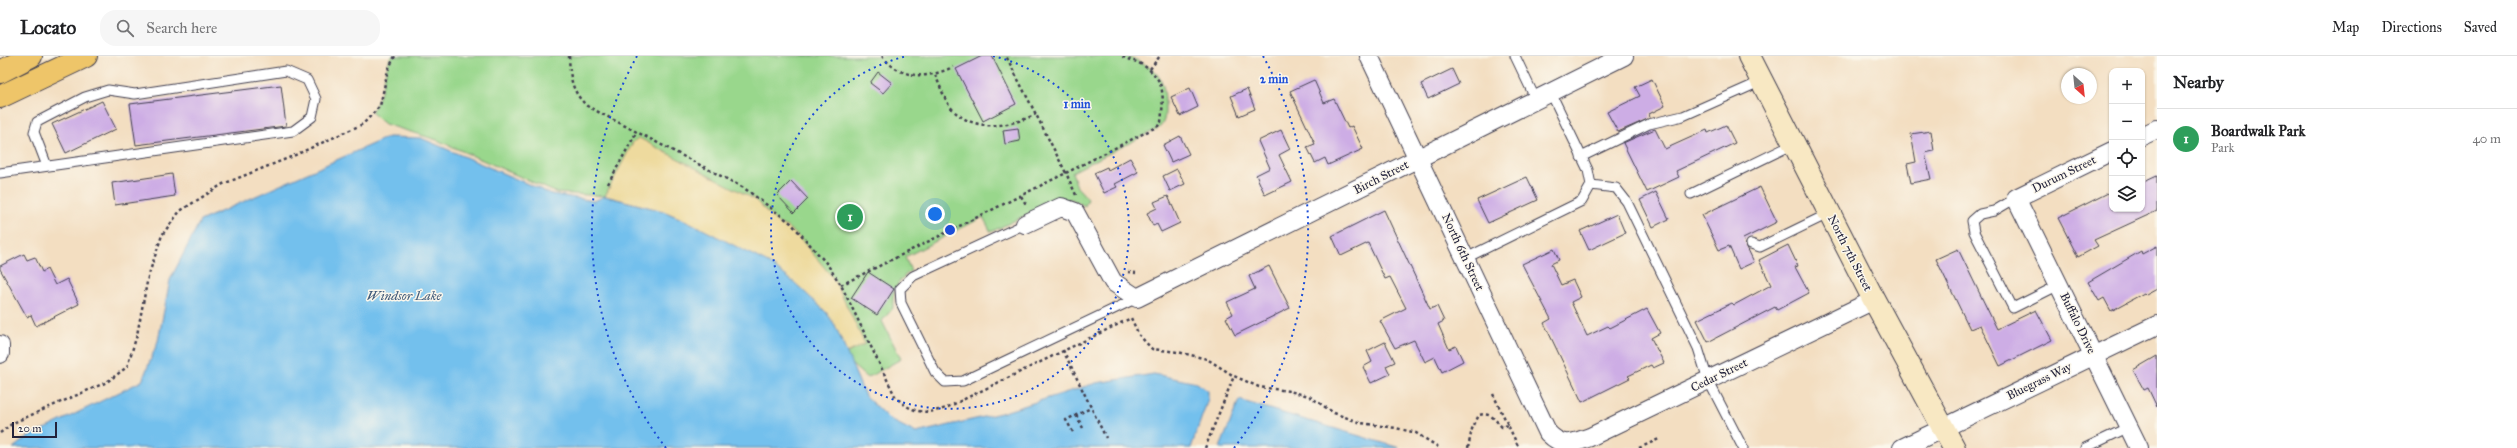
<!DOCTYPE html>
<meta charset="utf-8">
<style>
:root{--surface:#fff;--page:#f6f6f6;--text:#202124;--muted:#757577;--line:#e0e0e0;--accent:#2563eb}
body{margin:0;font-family:"IM FELL Great Primer",serif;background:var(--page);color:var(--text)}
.controls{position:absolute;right:12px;top:12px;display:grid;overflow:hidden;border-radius:8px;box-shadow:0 1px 3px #0004}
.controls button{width:36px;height:36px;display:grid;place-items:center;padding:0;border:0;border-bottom:1px solid var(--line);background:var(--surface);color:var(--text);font:20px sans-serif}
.compass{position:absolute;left:2061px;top:12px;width:36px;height:36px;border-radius:50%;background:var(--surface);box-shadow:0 1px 3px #0004;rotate:153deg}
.scale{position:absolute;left:12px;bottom:10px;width:45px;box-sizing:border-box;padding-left:4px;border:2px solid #22223b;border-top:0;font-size:11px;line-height:14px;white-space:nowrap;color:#22223b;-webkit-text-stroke:3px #fbf7ec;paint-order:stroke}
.you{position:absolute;left:935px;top:158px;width:14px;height:14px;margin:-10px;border:3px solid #fff;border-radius:50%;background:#1a73e8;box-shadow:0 0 0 6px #1a73e833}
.badge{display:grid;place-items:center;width:26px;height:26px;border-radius:50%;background:var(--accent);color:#fff;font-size:13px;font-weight:700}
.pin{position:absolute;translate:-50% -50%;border:2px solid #fff;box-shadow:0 1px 4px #0006}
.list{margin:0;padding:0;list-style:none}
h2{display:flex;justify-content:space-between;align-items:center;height:52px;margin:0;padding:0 16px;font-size:17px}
h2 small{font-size:13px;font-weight:400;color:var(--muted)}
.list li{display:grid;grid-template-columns:26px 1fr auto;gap:12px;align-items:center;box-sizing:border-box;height:60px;padding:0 16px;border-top:1px solid var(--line)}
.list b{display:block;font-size:15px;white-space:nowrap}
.list p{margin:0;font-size:13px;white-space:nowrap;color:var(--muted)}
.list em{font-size:13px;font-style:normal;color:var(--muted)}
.icon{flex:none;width:22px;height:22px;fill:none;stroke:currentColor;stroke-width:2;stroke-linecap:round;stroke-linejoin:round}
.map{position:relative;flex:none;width:2157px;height:392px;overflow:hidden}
header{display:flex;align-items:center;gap:24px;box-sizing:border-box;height:56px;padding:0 20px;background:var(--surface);border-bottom:1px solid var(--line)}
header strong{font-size:19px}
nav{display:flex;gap:22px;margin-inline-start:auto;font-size:14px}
.search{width:280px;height:36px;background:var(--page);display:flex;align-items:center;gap:10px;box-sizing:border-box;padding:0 14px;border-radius:16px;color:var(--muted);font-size:15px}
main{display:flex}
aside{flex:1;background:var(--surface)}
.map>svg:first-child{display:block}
.green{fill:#99d78c;stroke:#5e7c64}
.sand{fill:#eeda9e;stroke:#887e6c}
.water{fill:#73c0ed;stroke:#4a7194}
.building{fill:#cdade5}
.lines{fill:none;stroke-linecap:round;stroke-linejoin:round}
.lane-casing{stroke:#413e4f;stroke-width:11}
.street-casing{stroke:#413e4f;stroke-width:20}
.secondary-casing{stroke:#413e4f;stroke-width:24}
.primary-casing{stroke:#413e4f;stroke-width:24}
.path{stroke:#413e4f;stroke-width:2.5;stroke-dasharray:3 3;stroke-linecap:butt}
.lane{stroke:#fff;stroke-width:9}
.street{stroke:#fff;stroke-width:18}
.secondary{stroke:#f8e8c3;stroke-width:22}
.primary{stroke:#eec569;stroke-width:22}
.ring{fill:none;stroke:#1d4ed8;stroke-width:2;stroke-dasharray:2 4}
.labels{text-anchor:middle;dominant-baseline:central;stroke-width:3;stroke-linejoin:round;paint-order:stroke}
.street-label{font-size:12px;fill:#22223b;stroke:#fbf7ec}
.water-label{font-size:13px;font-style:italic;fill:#3e5979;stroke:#fbf7ec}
.centre{fill:#1d4ed8;stroke:#fbf7ec;stroke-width:2}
.ring-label{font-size:12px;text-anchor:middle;font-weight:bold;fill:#1d4ed8;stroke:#fbf7ec;stroke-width:3;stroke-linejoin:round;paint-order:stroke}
</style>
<header>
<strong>Locato</strong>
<div class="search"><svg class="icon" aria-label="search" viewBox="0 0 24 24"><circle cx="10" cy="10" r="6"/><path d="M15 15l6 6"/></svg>Search here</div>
<nav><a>Map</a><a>Directions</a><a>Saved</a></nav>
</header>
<main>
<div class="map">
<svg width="2157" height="392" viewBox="0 0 2157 392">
<rect width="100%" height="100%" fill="#fbf7ec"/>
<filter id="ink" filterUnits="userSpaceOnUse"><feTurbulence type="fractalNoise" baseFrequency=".025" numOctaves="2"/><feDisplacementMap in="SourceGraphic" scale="8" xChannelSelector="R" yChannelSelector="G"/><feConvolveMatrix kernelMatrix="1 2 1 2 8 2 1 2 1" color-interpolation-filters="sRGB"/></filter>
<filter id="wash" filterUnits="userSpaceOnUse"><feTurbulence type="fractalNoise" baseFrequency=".012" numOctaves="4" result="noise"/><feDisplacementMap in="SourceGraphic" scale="16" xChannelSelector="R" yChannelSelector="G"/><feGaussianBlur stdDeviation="0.9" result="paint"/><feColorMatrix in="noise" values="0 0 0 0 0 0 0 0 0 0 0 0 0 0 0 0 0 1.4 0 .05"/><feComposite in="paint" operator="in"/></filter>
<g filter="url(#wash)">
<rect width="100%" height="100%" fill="#f3dec1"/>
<path class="green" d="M 391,0 L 1127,0 C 1155,12 1166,19 1165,52 C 1165,60 1165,66 1159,72 L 1072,116 L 1077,131 L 1088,143 L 1085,150 L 1071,143 L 1055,145 L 991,176 L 983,161 L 905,201 L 911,215 C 897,224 892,236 893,252 L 882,265 L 901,303 L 867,322 L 850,307 L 843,288 L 826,256 L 689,166 L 663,155 L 605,140 L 557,137 L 437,84 L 385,68 L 371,56 C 383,41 383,18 391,0 Z"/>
<path class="sand" d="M 639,82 L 754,143 L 779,168 L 787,171 L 799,181 L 834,223 L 865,288 L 845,298 L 843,288 L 826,256 L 689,166 L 663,155 L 605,140 L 633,86 Z"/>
<g class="water">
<path d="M 388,81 L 421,82 L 551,138 L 594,145 L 605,140 L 663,155 L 689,166 L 770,208 L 795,227 L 826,256 L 835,269 L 865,340 L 889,363 L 916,377 L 1001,357 L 1096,327 L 1154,318 L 1197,327 L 1208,335 L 1208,343 L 1191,392 L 13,392 L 26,382 L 142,325 L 158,285 L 170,224 L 200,165 Z"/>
<path d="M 1239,344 L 1400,392 L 1220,392 Z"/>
</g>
<g id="blocks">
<g class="building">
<path d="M 982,0 L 992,0 L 1016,48 L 983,65 L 956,13 Z"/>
<path d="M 1452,13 L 1459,28 L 1428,43 L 1421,28 Z"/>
<path d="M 878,16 L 892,27 L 883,37 L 870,27 Z"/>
<path d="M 1652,23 L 1665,50 L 1649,58 L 1650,62 L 1618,76 L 1607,56 L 1640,40 L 1635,31 Z"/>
<path d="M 1314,24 L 1324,47 L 1334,43 L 1348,72 L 1352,70 L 1363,93 L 1328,109 L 1325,102 L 1315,107 L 1307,91 L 1315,88 L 1290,35 Z"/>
<path d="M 281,29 L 286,70 L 136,89 L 130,48 Z"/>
<path d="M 1190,32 L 1198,51 L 1180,60 L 1171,41 Z"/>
<path d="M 1247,33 L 1255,53 L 1239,60 L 1231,40 Z"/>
<path d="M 102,45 L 116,73 L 66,97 L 52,68 Z"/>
<path d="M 1726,69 L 1735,87 L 1676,115 L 1679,121 L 1647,136 L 1623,87 L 1655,73 L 1665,93 L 1707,74 L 1708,77 Z"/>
<path d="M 1018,72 L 1020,85 L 1005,88 L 1003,74 Z"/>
<path d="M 1281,74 L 1290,93 L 1279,99 L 1292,126 L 1265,139 L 1256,119 L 1270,112 L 1258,85 Z"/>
<path d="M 1931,75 L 1934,95 L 1925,97 L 1931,123 L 1911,127 L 1907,108 L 1916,106 L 1911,78 Z"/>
<path d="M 1180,80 L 1189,98 L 1171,106 L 1163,89 Z"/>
<path d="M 1130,102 L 1138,116 L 1115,128 L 1117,131 L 1104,137 L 1094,117 L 1107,111 L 1108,114 Z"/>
<path d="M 1177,113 L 1185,128 L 1170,135 L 1163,120 Z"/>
<path d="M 172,118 L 175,140 L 115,149 L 112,127 Z"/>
<path d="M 2157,120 L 2157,155 L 2094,184 L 2098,190 L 2078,201 L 2058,162 L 2112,135 L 2112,153 L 2142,153 L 2142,127 Z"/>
<path d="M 1527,121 L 1538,144 L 1488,167 L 1477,144 Z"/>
<path d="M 791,125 L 808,143 L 794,157 L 777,139 Z"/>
<path d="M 1760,131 L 1777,166 L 1743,183 L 1754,206 L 1739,213 L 1729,190 L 1719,194 L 1702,159 Z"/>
<path d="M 1656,136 L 1669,163 L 1653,171 L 1640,144 Z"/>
<path d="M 1168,140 L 1180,167 L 1161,176 L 1157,168 L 1153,170 L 1147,157 L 1157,152 L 1154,146 Z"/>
<path d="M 1384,154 L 1430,253 L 1437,250 L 1444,265 L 1438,268 L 1449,293 L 1456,290 L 1463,305 L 1442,316 L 1435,301 L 1425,306 L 1414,284 L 1395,292 L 1380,265 L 1406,252 L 1390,221 L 1385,223 L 1368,187 L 1341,200 L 1332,180 Z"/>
<path d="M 1617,158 L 1625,177 L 1589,194 L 1580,175 Z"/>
<path d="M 1788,189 L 1798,210 L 1795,211 L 1809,237 L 1777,254 L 1775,251 L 1708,286 L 1697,264 L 1732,247 L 1734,249 L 1771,229 L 1759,204 Z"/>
<path d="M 2157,190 L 2157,233 L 2146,239 L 2144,237 L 2111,255 L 2104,242 L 2099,245 L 2088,226 L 2141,195 L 2142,198 Z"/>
<path d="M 1554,193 L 1559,204 L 1551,208 L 1561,229 L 1573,224 L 1581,241 L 1571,246 L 1587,280 L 1608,270 L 1610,272 L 1647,253 L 1660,277 L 1651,282 L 1664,307 L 1653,312 L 1651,309 L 1628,320 L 1630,322 L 1582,346 L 1544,267 L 1551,263 L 1522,208 Z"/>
<path d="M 1958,193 L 1997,273 L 2036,254 L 2052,284 L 2000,310 L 1980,269 L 1970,273 L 1936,203 Z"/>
<path d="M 24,198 L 27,204 L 35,201 L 42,216 L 47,213 L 55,229 L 67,223 L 79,248 L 36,270 L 31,259 L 27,261 L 0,213 L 0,210 Z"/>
<path d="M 1269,210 L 1290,252 L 1235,279 L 1226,262 L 1233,258 L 1227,246 L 1255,233 L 1249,220 Z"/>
<path d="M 868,216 L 894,233 L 877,259 L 851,242 Z"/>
<path d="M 1385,286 L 1395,306 L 1386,310 L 1390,318 L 1371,327 L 1363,311 L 1372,306 L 1367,295 Z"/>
<path d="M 2157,300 L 2157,351 L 2148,332 L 2144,334 L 2133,314 Z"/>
</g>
</g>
</g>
<g filter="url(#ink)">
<use href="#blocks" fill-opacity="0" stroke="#413e4f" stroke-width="1"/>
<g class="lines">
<g class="lane-casing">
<g id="lane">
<path d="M 1515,0 L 1536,44"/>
<path d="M 1581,101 L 1649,68 L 1683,60 L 1762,25"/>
<path d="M 0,117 L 293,75 L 312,61 L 316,43 L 307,24 L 286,15 L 135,38 L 108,34 L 85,41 L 37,66 L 34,76 L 47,110"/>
<path d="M 1591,129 L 1616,132 L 1627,146 L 1698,292 L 1708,324 L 1743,392"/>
<path d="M 1691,138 L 1794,88"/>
<path d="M 2016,142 L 1994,155 L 1980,158 L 1972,165 L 1974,176 L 2013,252 L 2059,229"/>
<path d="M 1025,168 L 913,220 L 900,233 L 901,247 L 935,316 L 945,326 L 963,325 L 1137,242"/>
<path d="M 1751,188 L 1760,191 L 1830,157"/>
<path d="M 1466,202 L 1582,145 L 1591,129 L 1588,114 L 1551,37"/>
<path d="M 2085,392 L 2129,371"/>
</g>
</g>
<g class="street-casing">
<g id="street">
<path d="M 1369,0 L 1548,377 C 1563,392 1571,388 1590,381 L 1874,244"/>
<path d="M 2142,80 L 2157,73"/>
<path d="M 2112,95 L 2016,142 L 2139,392"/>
<path d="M 1025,168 L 1061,151 L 1075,156 L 1113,226 L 1137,242 L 1624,0"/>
<path d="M 0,289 L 0,298"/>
<path d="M 1902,392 L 2157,269"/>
</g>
</g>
<g class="secondary-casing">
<path id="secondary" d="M 1749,0 L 1874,244 L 1954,392"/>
</g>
<g class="primary-casing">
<g id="primary">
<path d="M 0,16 L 31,0"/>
<path d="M 0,41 L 86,0"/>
</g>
</g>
<g class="path">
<path d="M 569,0 C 570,21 571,35 587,50 L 744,132 L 791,167 L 827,208 L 841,229 L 895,340 C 911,357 924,359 946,352 L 1131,262 L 1139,279 L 1152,293 L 1178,296 L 1207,303 L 1234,320 L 1259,331 L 1289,335 L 1309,340 L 1334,357 L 1361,367 L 1396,372 L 1416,377 L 1440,392"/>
<path d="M 882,0 C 901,24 928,23 953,11"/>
<path d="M 1150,13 L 1160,0"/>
<path d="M 935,19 C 940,29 943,40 949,49 C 969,77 1009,72 1036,58"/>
<path d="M 608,128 L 636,77"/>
<path d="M 1076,139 L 1066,117 L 1158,70 L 1161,66 C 1164,38 1166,22 1139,7 C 1133,4 1127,4 1122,0"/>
<path d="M 1021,140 L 1027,150"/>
<path d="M 1128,216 L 1136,217"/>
<path d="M 841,229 L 1066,117 L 1006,0"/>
<path d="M 1063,294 L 1106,382"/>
<path d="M 1493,338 L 1519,392"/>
<path d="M 1076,359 L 1083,372"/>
<path d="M 1073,376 L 1066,364 L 1091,352"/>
<path d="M 0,377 L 13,367 L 107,326 L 127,311 L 137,279 L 148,221 L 162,179 L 180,155 L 223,128 L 291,101 L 363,68 L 380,50 L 388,14 L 395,0"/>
<path d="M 1205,392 L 1234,320"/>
<path d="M 1468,392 L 1472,373 L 1479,359 C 1491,356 1494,363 1502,371 L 1508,369"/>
<path d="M 1639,392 L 1659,383"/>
</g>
<use href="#lane" class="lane"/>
<use href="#street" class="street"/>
<use href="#secondary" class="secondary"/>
<use href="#primary" class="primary"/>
</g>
</g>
<g class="ring">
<path d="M993 0A179 179 0 1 1 907 0"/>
<path d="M666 392A358 358 0 0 1 637 0M1263 0A358 358 0 0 1 1234 392"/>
</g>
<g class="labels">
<g class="street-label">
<text transform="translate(2064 118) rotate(-26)">Durum Street</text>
<text transform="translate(1381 121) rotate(-27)">Birch Street</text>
<text transform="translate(1463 196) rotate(65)">North 6th Street</text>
<text transform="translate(1850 197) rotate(63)">North 7th Street</text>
<text transform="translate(2078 267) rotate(64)">Buffalo Drive</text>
<text transform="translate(1719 319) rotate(-26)">Cedar Street</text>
<text transform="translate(2039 325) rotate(-26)">Bluegrass Way</text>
</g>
<g class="water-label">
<text x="404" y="240">Windsor Lake</text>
</g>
</g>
<circle cx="950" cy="174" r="6" class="centre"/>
<g class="ring-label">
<text x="1274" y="27">2 min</text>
<text x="1077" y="52">1 min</text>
</g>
</svg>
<div class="controls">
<button>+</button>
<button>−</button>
<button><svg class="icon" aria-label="locate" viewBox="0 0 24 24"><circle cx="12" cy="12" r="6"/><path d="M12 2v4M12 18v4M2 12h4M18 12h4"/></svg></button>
<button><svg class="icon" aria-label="layers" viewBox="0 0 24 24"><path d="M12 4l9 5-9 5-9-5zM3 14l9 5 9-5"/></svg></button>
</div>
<svg class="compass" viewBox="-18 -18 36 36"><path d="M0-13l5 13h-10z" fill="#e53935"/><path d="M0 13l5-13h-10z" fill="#757577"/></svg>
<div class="scale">20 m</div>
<div class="you"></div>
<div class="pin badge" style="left:850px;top:161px;background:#2e9e5b">1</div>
</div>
<aside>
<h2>Nearby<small></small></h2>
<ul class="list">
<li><span class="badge" style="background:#2e9e5b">1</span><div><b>Boardwalk Park</b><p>Park</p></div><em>40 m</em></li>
</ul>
</aside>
</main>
